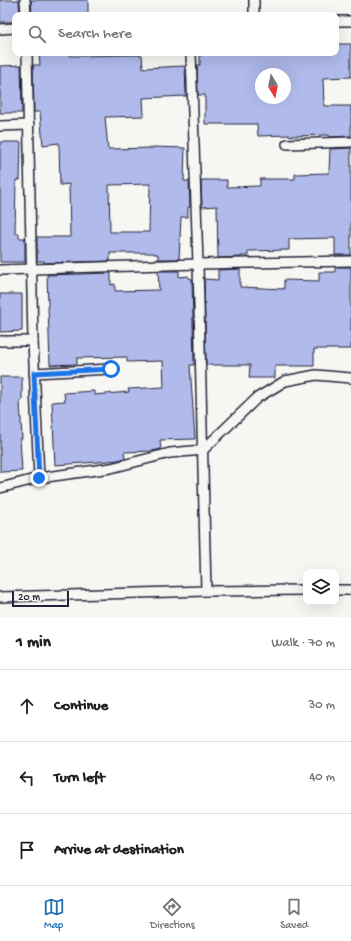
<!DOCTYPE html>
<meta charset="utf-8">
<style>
:root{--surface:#fff;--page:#f2f2f2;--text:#202124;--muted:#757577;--line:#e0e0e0;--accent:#1f6fb2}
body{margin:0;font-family:"Gochi Hand",sans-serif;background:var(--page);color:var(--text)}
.controls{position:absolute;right:12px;bottom:12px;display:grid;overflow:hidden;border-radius:8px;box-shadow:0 4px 16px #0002}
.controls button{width:36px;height:36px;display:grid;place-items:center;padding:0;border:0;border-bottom:1px solid var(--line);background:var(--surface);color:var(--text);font:20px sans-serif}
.compass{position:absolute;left:255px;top:68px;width:36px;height:36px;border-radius:50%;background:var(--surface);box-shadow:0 4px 16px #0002;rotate:170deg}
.scale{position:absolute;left:12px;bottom:10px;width:57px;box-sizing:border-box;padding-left:4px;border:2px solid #22223b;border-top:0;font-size:11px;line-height:14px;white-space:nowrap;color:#22223b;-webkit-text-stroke:3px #f6f6f2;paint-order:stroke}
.stop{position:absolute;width:12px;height:12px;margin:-9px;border:3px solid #1a73e8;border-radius:50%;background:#fff}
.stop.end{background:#1a73e8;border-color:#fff;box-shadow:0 1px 4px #0008}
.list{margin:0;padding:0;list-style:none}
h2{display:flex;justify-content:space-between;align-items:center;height:52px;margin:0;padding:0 16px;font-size:17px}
h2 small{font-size:13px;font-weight:400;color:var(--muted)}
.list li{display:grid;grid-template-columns:26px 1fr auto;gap:12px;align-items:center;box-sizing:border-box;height:72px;padding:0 16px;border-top:1px solid var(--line)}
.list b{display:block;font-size:15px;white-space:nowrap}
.list em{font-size:13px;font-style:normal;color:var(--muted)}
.icon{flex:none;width:22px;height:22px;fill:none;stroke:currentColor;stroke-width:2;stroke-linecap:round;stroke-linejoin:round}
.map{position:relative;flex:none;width:351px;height:617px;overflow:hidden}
.search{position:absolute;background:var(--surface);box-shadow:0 4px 16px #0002;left:12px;right:12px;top:12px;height:44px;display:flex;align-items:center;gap:10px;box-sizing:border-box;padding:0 14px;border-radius:8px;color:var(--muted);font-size:15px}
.sheet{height:268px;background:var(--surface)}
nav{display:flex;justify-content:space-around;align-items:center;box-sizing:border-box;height:56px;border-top:1px solid var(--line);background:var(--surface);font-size:11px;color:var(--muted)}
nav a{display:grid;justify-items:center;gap:2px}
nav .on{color:var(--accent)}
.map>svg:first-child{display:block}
.building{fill:#b0bbec;stroke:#22223b;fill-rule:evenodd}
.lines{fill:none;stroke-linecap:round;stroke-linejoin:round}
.lane-casing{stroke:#22223b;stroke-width:12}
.lane{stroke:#f6f6f2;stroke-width:9}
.route{stroke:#1a73e8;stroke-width:5}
</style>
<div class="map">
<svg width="351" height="617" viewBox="0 0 351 617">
<rect width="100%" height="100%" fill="#f6f6f2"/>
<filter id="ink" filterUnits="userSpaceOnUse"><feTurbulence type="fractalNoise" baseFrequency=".025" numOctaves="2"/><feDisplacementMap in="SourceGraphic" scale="8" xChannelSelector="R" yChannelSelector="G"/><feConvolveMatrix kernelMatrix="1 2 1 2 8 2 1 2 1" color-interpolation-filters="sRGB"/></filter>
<g filter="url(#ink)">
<g class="building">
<path d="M 0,0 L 19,0 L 20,15 L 15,15 L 15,22 L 0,22 Z"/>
<path d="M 31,0 L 88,0 L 88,15 L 32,15 Z"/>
<path d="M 336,44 L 351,44 L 351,77 L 323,78 L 324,106 L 351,106 L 351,136 L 330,137 L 330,136 L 328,135 L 290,136 L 290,135 L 258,136 L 257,124 L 205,124 L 205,95 L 198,95 L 197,65 L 200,65 L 200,53 L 336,53 ZM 261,74 L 285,74 L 285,98 L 261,98 Z"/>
<path d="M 39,53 L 70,53 L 70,56 L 142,55 L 143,68 L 185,66 L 186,96 L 143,98 L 144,116 L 105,117 L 108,149 L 153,148 L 153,147 L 185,148 L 184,181 L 189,181 L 190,207 L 188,207 L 188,217 L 181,217 L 179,259 L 158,259 L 158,254 L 154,254 L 154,253 L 110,253 L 110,261 L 44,263 L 44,261 L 37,261 L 37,237 L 70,237 L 69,184 L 60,185 L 59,143 L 43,145 L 40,112 L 34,112 L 33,65 L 40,65 ZM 150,184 L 149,232 L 110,232 L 109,185 Z"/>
<path d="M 21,65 L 22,113 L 0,113 L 0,66 Z"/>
<path d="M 0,142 L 21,142 L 20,180 L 16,180 L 15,233 L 19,233 L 19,238 L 25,238 L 25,262 L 0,262 Z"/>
<path d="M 351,148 L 351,255 L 335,255 L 335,238 L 289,239 L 289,250 L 248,251 L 248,256 L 241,256 L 241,257 L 218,258 L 217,206 L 202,207 L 201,180 L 227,180 L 227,187 L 260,186 L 260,179 L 295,179 L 295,174 L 329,173 L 330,149 Z"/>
<path d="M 335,267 L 351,267 L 351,349 L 314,349 L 314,366 L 275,366 L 275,378 L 249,378 L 250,365 L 206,365 L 204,279 L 218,280 L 218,270 L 240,269 L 240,287 L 284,289 L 284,280 L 319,281 L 319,272 L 335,272 Z"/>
<path d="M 158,271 L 179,271 L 179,277 L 188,276 L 189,278 L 192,279 L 194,365 L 190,365 L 195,439 L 160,440 L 161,449 L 152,451 L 124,452 L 125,458 L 118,460 L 98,462 L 55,465 L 52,402 L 65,401 L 64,393 L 94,391 L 94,395 L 129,392 L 128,389 L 164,387 L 163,361 L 127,362 L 127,357 L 77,358 L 77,364 L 50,365 L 47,275 L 111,273 L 111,285 L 115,284 L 115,291 L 159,290 Z"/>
<path d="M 0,294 L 22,294 L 22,331 L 0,332 Z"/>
<path d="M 0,377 L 22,377 L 22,401 L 20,401 L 22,439 L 20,439 L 22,471 L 0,472 Z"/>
</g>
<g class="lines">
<g class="lane-casing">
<g id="lane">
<path d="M 25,0 L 26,15"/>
<path d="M 254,0 L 254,15"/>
<path d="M 336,21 L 351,21"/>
<path d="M 0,29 L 15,28"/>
<path d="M 27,53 L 33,341 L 39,478"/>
<path d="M 191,53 L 198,264 L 206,591"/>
<path d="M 0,126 L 29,125"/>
<path d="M 287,144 L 351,142"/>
<path d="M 0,270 L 198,264 L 351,261"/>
<path d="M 0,341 L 33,341"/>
<path d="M 34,373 L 111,369"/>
<path d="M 0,488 L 39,478 L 111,468 L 170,453 L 203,450 L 257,398 L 285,381 L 316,375 L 351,378"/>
<path d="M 336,590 L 351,590"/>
<path d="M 0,597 L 206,591 L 306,590"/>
</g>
</g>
<use href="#lane" class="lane"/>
</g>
</g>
<g class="lines" filter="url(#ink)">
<path class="route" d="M 39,478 L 34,373 L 111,369"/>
</g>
</svg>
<div class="controls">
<button><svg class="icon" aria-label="layers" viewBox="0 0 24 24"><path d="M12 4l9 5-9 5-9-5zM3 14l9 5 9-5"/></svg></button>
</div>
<svg class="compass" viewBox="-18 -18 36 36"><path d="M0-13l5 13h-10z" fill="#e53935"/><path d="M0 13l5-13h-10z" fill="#757577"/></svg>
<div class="scale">20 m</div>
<div class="stop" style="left:111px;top:369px"></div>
<div class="stop end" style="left:39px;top:478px"></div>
<div class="search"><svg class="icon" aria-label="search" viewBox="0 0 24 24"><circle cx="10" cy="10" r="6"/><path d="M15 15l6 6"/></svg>Search here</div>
</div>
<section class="sheet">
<h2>1 min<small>Walk · 70 m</small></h2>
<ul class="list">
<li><svg class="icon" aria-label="ahead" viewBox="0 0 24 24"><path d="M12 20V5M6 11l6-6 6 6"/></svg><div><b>Continue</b></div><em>30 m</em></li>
<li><svg class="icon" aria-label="left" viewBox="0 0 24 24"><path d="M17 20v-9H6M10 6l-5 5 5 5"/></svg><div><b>Turn left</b></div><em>40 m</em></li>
<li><svg class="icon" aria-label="arrive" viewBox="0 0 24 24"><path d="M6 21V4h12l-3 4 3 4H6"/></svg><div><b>Arrive at destination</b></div></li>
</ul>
</section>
<nav>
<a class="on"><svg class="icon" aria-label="map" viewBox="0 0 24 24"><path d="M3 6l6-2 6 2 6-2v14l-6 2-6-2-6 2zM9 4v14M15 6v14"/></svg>Map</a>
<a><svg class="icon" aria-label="directions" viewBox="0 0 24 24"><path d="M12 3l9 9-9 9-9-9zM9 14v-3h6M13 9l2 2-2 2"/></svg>Directions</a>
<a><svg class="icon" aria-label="saved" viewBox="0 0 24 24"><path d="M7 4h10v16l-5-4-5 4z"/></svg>Saved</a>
</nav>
